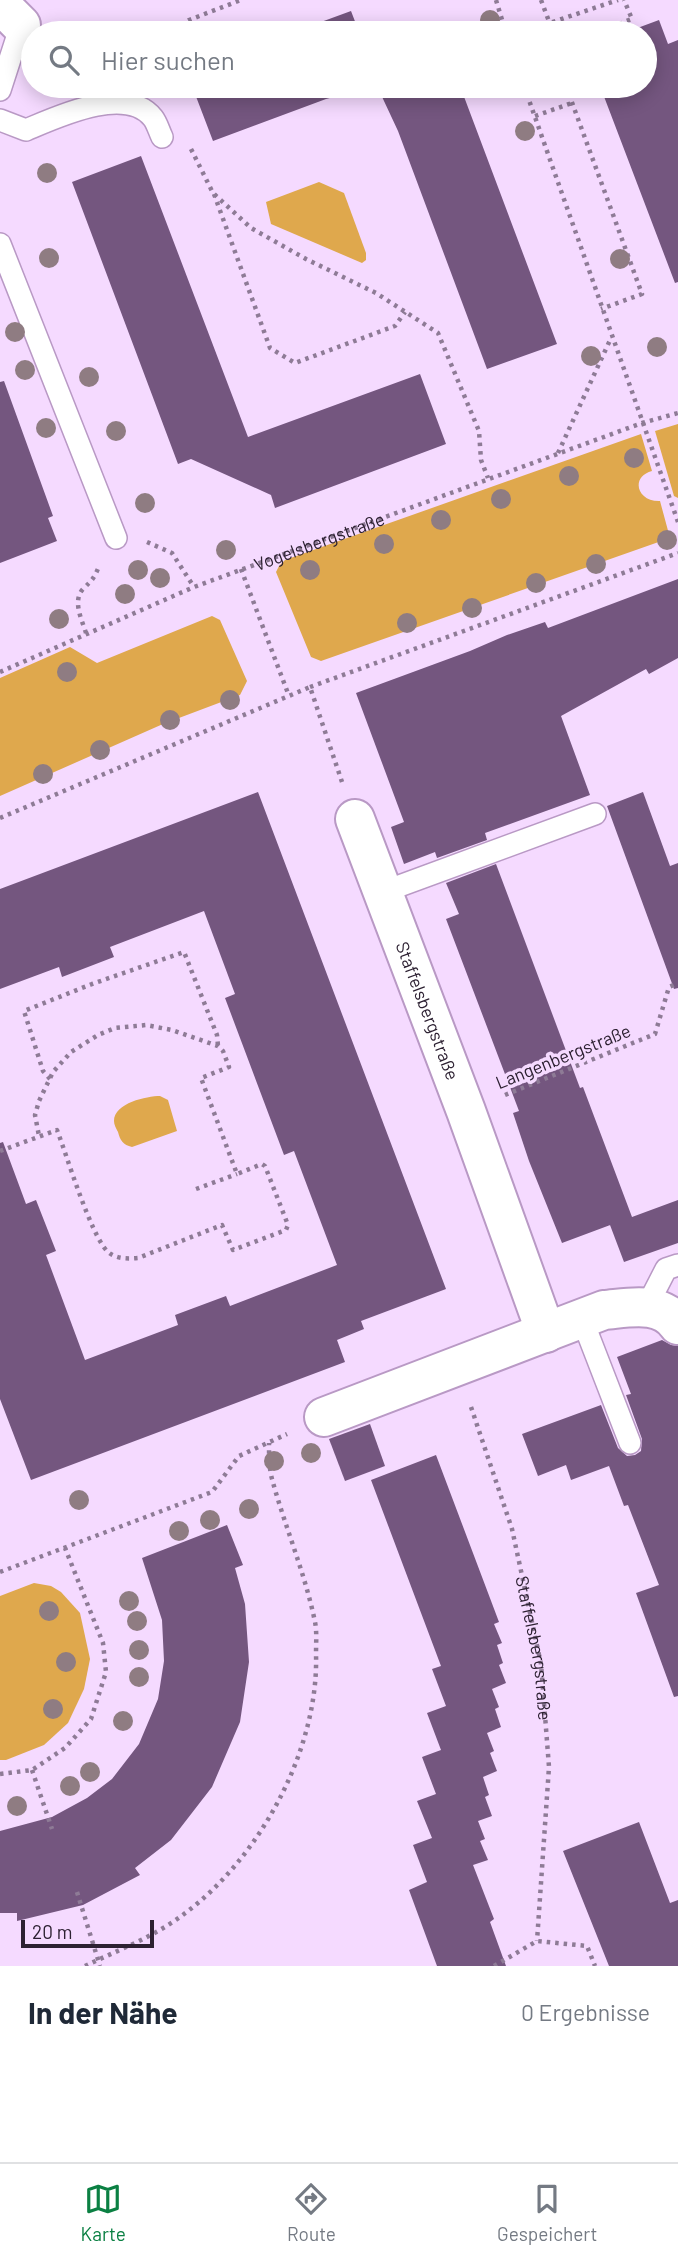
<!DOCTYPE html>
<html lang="de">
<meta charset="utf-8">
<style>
:root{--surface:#fff;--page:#f6f6f7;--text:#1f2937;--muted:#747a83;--line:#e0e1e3;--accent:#0b8043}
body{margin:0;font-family:Barlow,sans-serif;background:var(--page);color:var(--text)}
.scale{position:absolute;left:21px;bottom:18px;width:133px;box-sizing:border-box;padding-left:7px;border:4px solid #2d2132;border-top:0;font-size:19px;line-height:24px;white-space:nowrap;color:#2d2132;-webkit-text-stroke:5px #f5daff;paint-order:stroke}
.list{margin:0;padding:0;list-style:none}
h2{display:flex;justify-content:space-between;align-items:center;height:91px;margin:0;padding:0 28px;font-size:30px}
h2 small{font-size:23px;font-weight:400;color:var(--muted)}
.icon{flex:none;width:38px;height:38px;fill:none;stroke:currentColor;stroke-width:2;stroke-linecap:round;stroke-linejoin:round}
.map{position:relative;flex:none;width:678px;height:1966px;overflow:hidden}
.search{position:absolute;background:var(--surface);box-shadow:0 4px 18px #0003;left:21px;right:21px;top:21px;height:77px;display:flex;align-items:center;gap:18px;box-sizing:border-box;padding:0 24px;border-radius:38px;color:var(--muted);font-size:26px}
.sheet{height:196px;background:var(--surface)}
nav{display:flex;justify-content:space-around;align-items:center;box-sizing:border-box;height:98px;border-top:2px solid var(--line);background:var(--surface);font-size:19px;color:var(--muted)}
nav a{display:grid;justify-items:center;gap:4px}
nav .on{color:var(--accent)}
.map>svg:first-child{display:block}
.green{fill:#dfa84d}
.building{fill:#74567f}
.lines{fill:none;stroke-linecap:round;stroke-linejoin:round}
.lane-casing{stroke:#b999c5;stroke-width:24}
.street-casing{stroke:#b999c5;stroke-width:42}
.path{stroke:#8e7b96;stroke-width:4.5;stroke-dasharray:3.5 5;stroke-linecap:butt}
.lane{stroke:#fff;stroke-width:21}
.street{stroke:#fff;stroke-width:38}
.tree{fill:#8f7c82}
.labels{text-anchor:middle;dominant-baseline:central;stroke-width:7;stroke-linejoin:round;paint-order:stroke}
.street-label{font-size:18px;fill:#2d2132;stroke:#f5daff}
</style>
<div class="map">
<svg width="678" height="1966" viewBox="0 0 678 1966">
<rect width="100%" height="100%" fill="#f5daff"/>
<g class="green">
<path d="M 319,182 L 344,193 L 366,253 L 366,260 L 362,263 L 271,224 L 266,202 Z"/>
<path d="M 678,424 L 678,498 L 674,496 L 655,431 Z"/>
<path d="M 641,434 L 652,471 C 630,477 637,502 660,501 L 670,538 L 321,661 L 311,657 L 276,572 L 279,566 L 285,560 Z"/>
<path d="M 212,616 L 220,620 L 247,681 L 240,695 L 163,724 L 0,796 L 0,678 L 70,647 L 97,663 Z"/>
<path d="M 160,1096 L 168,1100 L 177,1131 L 132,1147 C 123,1145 120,1140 118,1132 C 116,1128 114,1125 114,1121 C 114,1103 147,1096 160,1096 Z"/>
<path d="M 34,1583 L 51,1586 L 61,1592 L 80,1613 L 90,1659 L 84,1689 L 68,1723 L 44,1745 L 6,1760 L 0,1760 L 0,1596 Z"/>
</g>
<g class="building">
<path d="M 351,11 L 356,24 L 376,33 L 291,33 Z"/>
<path d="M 659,20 L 668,44 L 678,40 L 678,282 L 675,283 L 600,86 L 645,86 L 645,33 L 624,33 Z"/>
<path d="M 192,86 L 376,86 L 326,99 L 213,141 Z"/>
<path d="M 377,86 L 460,86 L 557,344 L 487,369 L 398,131 Z"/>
<path d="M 141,156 L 248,437 L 420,374 L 446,444 L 275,508 L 271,495 L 191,459 L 178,464 L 72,182 Z"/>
<path d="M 4,381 L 53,516 L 48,518 L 57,541 L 0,563 L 0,382 Z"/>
<path d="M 678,579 L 678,658 L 649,674 L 646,669 L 561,716 L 590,795 L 485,833 L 487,840 L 437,858 L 435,852 L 404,864 L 391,827 L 404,822 L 356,693 L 470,651 L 507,635 L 545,622 L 548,628 Z"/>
<path d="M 258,792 L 446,1289 L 361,1321 L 364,1329 L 337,1340 L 345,1362 L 31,1480 L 0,1399 L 0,1143 L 3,1142 L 26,1204 L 36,1200 L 56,1251 L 46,1255 L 85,1360 L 178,1325 L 175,1315 L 226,1296 L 230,1306 L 337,1265 L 294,1151 L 284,1155 L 225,998 L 235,994 L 204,911 L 110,947 L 114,957 L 62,977 L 59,967 L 0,989 L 0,889 Z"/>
<path d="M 643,792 L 670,866 L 678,863 L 678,988 L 674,989 L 607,806 Z"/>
<path d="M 496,864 L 580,1088 L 583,1087 L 632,1217 L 678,1200 L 678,1243 L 624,1262 L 610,1225 L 629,1218 L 562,1243 L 529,1161 L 513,1113 L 519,1111 L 446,919 L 459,914 L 446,883 Z"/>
<path d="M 662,1340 L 671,1345 L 678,1346 L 678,1696 L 674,1697 L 636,1593 L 659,1585 L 628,1505 L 624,1506 L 609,1466 L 571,1480 L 566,1465 L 538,1476 L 522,1434 L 601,1405 L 618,1448 L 627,1456 L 635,1455 L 641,1451 L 642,1439 L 626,1395 L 631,1394 L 617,1357 Z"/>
<path d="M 370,1424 L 385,1466 L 345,1481 L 329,1439 Z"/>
<path d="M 436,1455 L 499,1622 L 494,1624 L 502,1643 L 497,1645 L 503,1663 L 499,1665 L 506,1683 L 492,1689 L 499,1707 L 495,1709 L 501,1727 L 487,1733 L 494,1751 L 490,1753 L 497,1771 L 483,1777 L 489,1795 L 485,1797 L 492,1816 L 478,1821 L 485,1839 L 480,1841 L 488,1860 L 473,1865 L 494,1919 L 490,1922 L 506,1966 L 437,1966 L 409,1890 L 427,1882 L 413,1845 L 432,1838 L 417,1801 L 436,1794 L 422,1757 L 441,1750 L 427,1713 L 446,1706 L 432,1669 L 441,1666 L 371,1480 Z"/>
<path d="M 227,1525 L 243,1565 L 235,1568 L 245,1604 L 249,1662 L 240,1722 L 212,1787 L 171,1840 L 135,1868 L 140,1875 L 83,1905 L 17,1921 L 17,1913 L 0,1913 L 0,1831 L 52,1817 L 87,1798 L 112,1779 L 139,1744 L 158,1699 L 164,1661 L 162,1620 L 142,1558 Z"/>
<path d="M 639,1822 L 670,1903 L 678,1900 L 678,1966 L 609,1966 L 563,1851 Z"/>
</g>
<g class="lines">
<g class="lane-casing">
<g id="lane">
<path d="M 0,90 L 21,25"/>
<path d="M 0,120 L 26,130 C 57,117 126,84 153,118 C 157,123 159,131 162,137"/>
<path d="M 0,244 L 116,538"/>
<path d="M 383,892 L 595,814"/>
<path d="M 647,1306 L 666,1269 L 678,1265"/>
<path d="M 582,1319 L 630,1443"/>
</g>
</g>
<g class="street-casing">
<g id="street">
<path d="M 0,4 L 21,25"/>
<path id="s3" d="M 355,819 L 466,1111 L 546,1333"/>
<path d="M 324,1417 L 604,1310 C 629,1308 661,1300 678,1325"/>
</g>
</g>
<g class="path">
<path d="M 496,0 L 506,33"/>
<path d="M 541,0 L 550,24"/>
<path d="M 166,33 L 189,20 L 241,0"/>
<path d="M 520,33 L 618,0"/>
<path d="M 595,33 L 632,19 L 624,0"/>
<path d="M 524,86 L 678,522"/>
<path d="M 566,86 L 642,294 L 601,309"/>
<path d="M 535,116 L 572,103"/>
<path d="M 191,149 L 213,193 L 251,228 L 306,259 L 376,293 L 438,333 L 479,431 L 481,460 L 488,478"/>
<path d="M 214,194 L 270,348 L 295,363 L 395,326 L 405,312"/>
<path d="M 558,453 L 611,338"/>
<path d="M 147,542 L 172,553 L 194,587"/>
<path d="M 241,569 L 289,696"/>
<path d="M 86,633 C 82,620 72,601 83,589 C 92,580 94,579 99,566"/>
<path id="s1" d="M 0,672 L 194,587 L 642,423 L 678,413"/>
<path d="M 310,687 L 678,553"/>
<path d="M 0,818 L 310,687 L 342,782"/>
<path d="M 50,1079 L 43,1071 L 24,1011 L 92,984 L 184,952 L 217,1035 L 218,1046"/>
<path d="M 505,1095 L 655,1034 L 669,987 L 678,983"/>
<path d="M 0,1151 L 57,1130 C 67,1156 90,1233 107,1251 C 115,1259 127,1259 138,1258 L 222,1225 L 233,1250 L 286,1230 L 288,1225 L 265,1166 L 262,1164 L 237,1174 L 201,1078 L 229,1067 L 223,1051 L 218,1046 L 172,1030 L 146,1025 L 115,1028 L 98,1035 L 71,1052 L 53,1072 L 39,1101 L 35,1115 L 39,1136"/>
<path d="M 196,1189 L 237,1174"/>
<path id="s2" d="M 471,1407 L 512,1529 L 541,1664 L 549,1767 L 537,1941"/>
<path d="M 0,1572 L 212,1492 L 239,1456 L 287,1434"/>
<path d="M 32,1770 L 52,1829"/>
<path d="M 0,1774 L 32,1770 L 65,1748 L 91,1719 L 106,1672 L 103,1643 L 65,1548"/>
<path d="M 77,1892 L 100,1966"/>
<path d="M 85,1966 C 118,1950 154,1937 184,1914 C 260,1858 319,1749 316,1654 C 316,1643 317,1632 315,1622 C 305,1573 285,1527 272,1479 C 269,1468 269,1454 269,1443"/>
<path d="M 494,1966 L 537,1941 L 587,1946 L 595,1966"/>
</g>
<use href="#lane" class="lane"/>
<use href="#street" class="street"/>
</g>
<g class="tree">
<circle cx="490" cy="20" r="10"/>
<circle cx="525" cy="131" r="10"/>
<circle cx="47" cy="173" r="10"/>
<circle cx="49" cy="258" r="10"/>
<circle cx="620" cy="259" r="10"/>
<circle cx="15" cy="332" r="10"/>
<circle cx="657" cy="347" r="10"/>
<circle cx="591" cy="356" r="10"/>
<circle cx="25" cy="370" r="10"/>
<circle cx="89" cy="377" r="10"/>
<circle cx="46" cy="428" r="10"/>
<circle cx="116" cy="431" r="10"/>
<circle cx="634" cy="458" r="10"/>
<circle cx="569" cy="476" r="10"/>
<circle cx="501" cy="499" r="10"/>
<circle cx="145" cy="503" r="10"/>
<circle cx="441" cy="520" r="10"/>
<circle cx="667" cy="540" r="10"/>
<circle cx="384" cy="544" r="10"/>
<circle cx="226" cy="550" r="10"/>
<circle cx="596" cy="564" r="10"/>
<circle cx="138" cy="570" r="10"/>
<circle cx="310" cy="570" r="10"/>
<circle cx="160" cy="578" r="10"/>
<circle cx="536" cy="583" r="10"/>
<circle cx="125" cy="594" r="10"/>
<circle cx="472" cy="608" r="10"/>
<circle cx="59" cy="619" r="10"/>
<circle cx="407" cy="623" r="10"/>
<circle cx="67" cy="672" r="10"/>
<circle cx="230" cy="700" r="10"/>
<circle cx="170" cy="720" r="10"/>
<circle cx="100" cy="750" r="10"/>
<circle cx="43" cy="774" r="10"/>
<circle cx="311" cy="1453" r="10"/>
<circle cx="274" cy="1461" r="10"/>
<circle cx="79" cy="1500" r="10"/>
<circle cx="249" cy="1509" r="10"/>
<circle cx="210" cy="1520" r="10"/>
<circle cx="179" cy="1531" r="10"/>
<circle cx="129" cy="1601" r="10"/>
<circle cx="49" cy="1611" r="10"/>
<circle cx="137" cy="1621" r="10"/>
<circle cx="139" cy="1650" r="10"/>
<circle cx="66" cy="1662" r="10"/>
<circle cx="139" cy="1677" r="10"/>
<circle cx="53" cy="1709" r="10"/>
<circle cx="123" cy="1721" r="10"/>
<circle cx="90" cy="1772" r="10"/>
<circle cx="70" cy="1786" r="10"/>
<circle cx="17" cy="1806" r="10"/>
</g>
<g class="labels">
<g class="street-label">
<text stroke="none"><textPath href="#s1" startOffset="345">Vogelsbergstraße</textPath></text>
<text stroke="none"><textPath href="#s3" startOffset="205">Staffelsbergstraße</textPath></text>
<text transform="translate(563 1056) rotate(-22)">Langenbergstraße</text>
<text stroke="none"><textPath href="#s2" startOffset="250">Staffelsbergstraße</textPath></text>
</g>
</g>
</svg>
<div class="scale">20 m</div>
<div class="search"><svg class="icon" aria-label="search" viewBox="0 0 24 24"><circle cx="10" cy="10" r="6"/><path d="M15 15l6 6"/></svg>Hier suchen</div>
</div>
<section class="sheet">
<h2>In der Nähe<small>0 Ergebnisse</small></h2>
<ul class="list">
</ul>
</section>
<nav>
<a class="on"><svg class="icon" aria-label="map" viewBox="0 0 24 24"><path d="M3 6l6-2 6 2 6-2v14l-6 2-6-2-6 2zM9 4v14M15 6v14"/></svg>Karte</a>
<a><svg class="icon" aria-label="directions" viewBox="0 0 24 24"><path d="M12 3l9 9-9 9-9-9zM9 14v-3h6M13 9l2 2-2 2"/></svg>Route</a>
<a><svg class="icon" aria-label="saved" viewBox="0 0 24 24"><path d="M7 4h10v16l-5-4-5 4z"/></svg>Gespeichert</a>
</nav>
